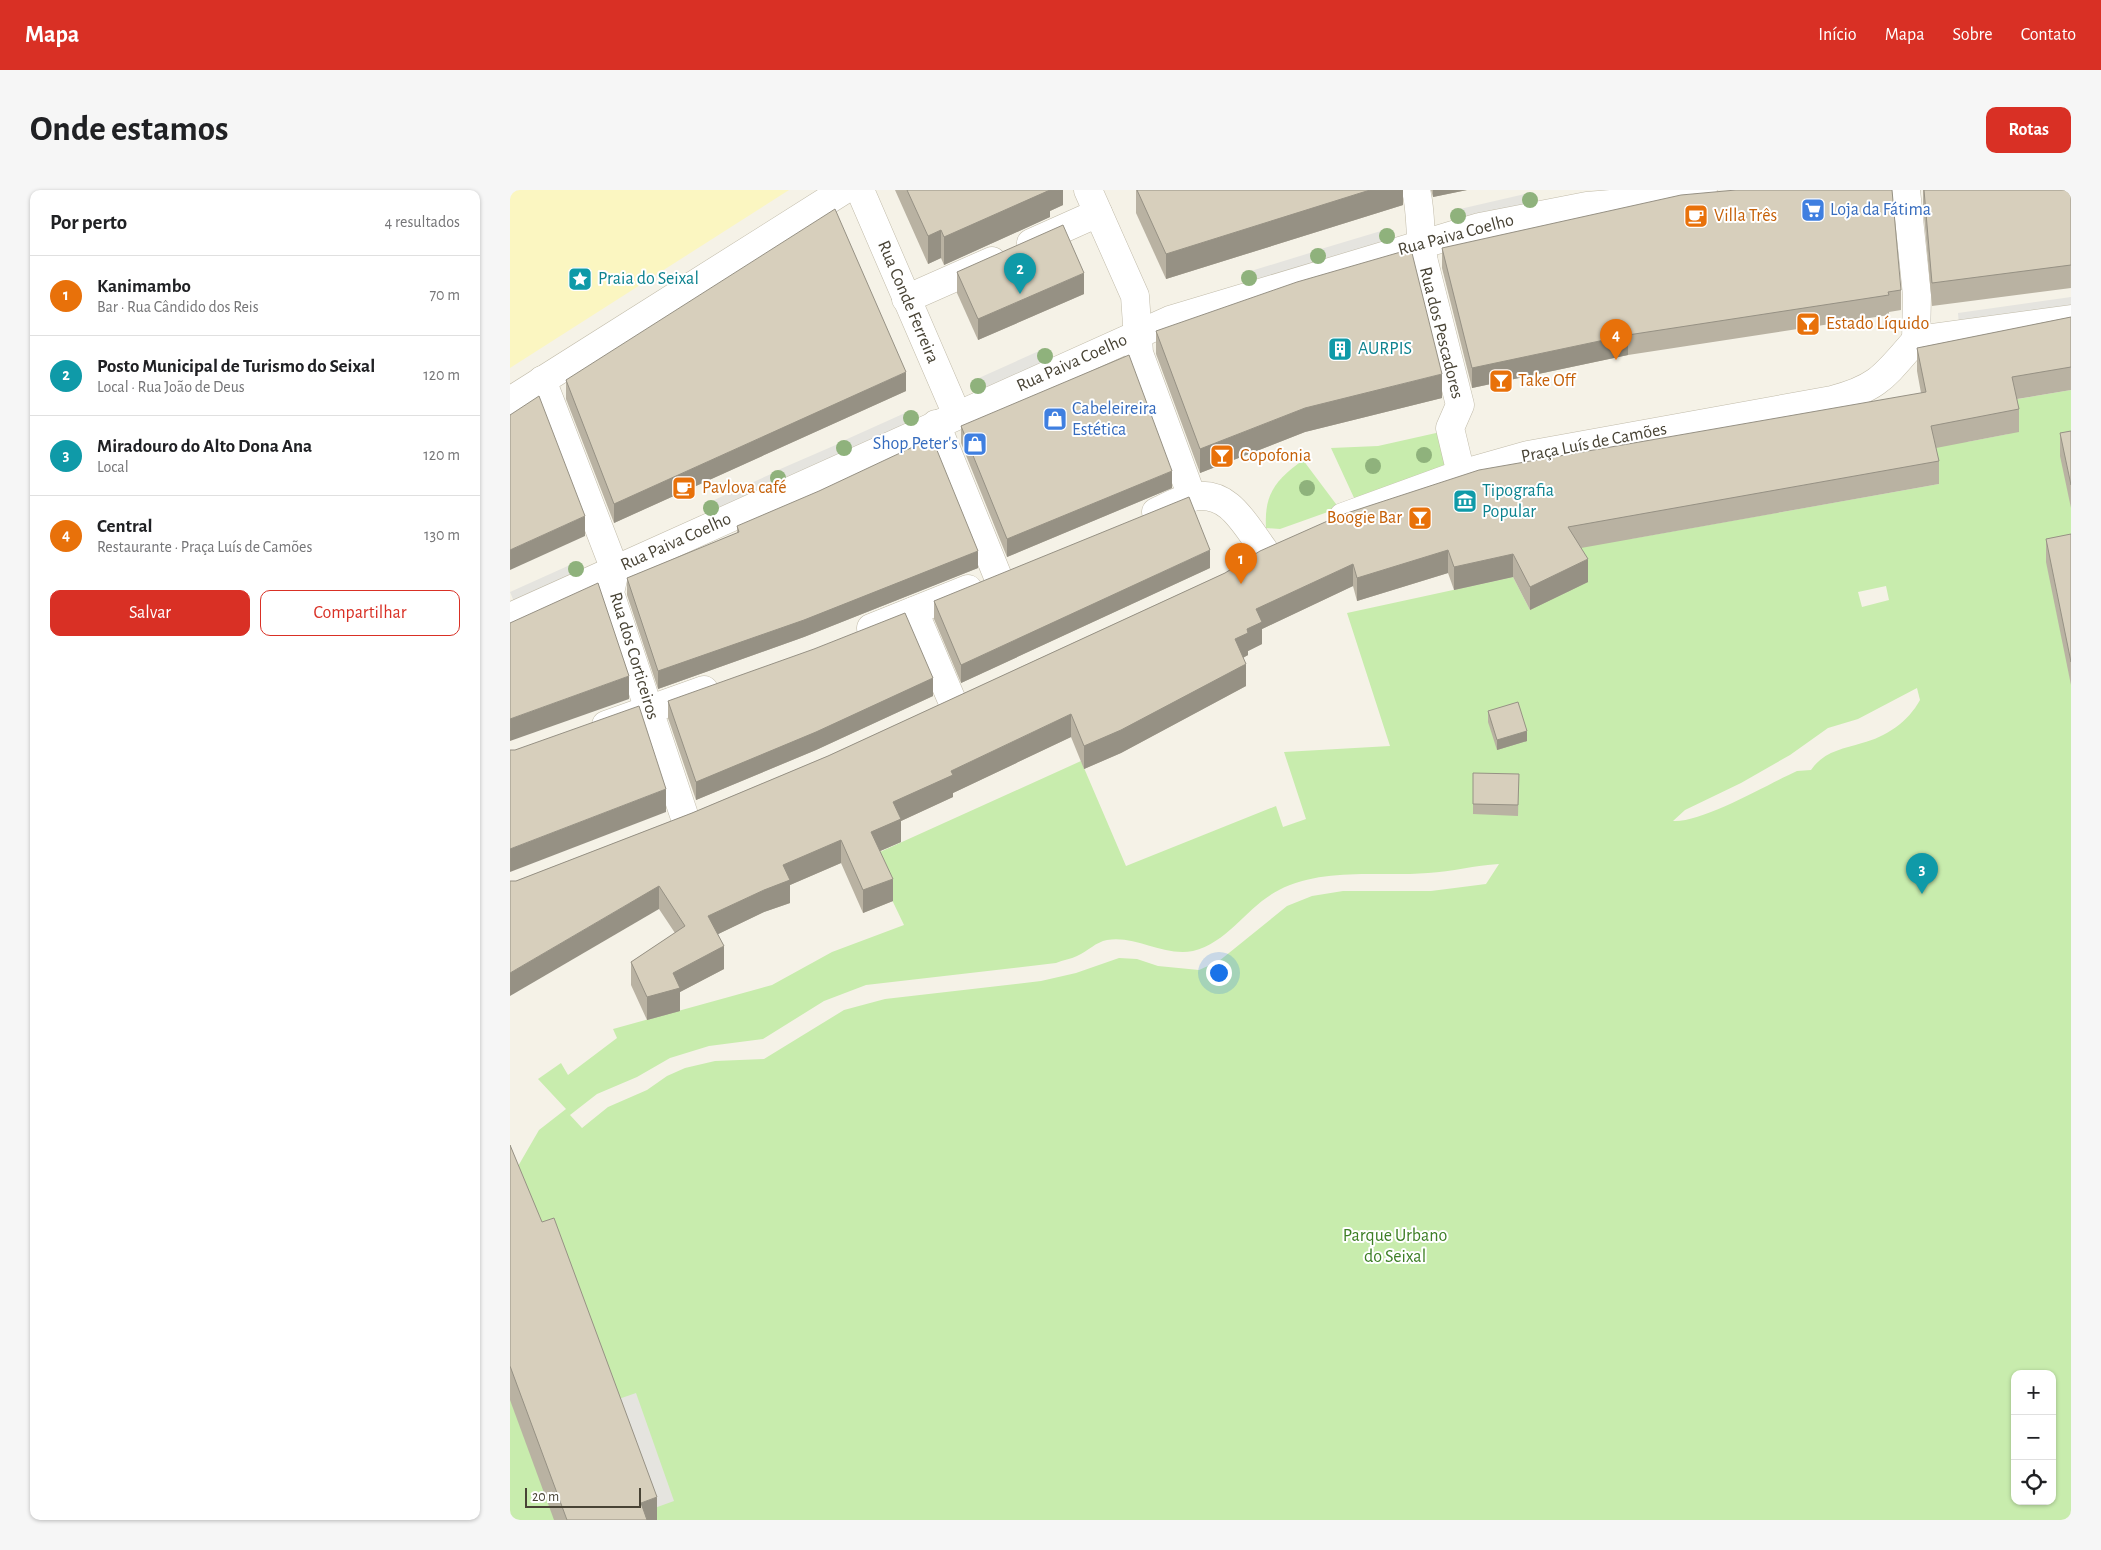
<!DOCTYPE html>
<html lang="pt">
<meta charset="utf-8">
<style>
:root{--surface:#fff;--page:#f6f6f6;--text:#202124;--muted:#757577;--line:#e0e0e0;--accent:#d93025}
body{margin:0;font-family:"Alegreya Sans",sans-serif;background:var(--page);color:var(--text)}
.controls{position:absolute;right:15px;bottom:15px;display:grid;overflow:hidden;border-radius:10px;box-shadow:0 1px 4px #0004}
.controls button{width:45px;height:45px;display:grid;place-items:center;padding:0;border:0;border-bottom:1px solid var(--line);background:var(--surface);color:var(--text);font:25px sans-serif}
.scale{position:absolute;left:15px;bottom:12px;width:116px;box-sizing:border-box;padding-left:5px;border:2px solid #484335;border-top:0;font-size:14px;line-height:18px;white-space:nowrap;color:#484335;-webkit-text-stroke:4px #fff;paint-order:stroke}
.you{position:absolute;left:708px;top:782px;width:18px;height:18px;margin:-12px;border:4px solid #fff;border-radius:50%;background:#1a73e8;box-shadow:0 0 0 8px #1a73e833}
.badge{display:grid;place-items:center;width:32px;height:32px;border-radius:50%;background:var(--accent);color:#fff;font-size:16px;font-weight:700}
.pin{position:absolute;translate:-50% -41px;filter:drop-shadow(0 1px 2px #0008)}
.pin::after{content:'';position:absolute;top:26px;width:18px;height:15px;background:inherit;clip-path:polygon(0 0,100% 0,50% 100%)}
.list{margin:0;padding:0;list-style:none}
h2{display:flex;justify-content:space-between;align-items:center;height:65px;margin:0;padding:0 20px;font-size:21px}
h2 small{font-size:16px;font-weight:400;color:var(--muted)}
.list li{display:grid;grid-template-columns:32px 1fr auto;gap:15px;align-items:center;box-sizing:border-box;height:80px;padding:0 20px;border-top:1px solid var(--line)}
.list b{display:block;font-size:19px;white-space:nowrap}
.list p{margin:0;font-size:16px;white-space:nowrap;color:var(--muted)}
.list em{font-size:16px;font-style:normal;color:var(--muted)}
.actions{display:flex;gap:10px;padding:15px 20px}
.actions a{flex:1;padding:11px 0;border:1px solid var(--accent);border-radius:10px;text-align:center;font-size:18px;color:var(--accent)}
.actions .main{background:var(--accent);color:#fff}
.icon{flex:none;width:28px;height:28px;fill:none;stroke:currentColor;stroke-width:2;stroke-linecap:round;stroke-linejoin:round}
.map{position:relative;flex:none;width:1561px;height:1330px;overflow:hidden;border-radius:10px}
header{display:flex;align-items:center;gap:30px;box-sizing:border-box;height:70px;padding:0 25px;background:var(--accent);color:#fff}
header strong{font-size:24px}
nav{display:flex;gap:28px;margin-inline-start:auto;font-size:18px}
.intro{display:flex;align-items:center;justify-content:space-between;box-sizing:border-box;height:120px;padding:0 30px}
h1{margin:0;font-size:35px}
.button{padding:12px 22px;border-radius:10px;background:var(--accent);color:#fff;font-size:18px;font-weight:700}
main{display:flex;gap:30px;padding:0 30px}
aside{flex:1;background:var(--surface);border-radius:10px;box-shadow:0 1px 4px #0004}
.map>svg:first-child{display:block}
.green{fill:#c8ecad;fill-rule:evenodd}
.sand{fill:#fbf6c1}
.parking{fill:#e5e4df}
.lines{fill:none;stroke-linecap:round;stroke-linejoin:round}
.minor-casing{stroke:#c1bba9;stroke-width:29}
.minor{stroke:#fff;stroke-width:28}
.tree{fill:#8fb27c}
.wall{fill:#b9b2a2}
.shaded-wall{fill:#969184}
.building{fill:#d7cfbc;stroke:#969184}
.labels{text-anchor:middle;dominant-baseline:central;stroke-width:4;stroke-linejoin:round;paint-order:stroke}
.shop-label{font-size:18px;fill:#366cbe;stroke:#fff;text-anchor:start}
.food-label{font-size:18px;fill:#c56008;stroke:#fff;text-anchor:start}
.street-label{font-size:18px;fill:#484335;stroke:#fff}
.culture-label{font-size:18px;fill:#0d838f;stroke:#fff;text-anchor:start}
.park-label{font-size:18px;fill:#3c7e24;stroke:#fff}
</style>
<header>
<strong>Mapa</strong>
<nav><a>Início</a><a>Mapa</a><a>Sobre</a><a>Contato</a></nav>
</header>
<div class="intro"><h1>Onde estamos</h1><a class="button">Rotas</a></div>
<main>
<aside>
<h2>Por perto<small>4 resultados</small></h2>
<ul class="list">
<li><span class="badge" style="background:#e8710a">1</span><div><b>Kanimambo</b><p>Bar · Rua Cândido dos Reis</p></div><em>70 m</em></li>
<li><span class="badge" style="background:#0f9aa8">2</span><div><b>Posto Municipal de Turismo do Seixal</b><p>Local · Rua João de Deus</p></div><em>120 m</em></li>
<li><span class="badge" style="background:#0f9aa8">3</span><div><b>Miradouro do Alto Dona Ana</b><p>Local</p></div><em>120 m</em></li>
<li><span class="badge" style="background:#e8710a">4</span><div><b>Central</b><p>Restaurante · Praça Luís de Camões</p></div><em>130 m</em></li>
</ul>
<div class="actions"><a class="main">Salvar</a><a>Compartilhar</a></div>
</aside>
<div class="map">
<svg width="1561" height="1330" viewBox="0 0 1561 1330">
<rect width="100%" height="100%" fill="#f5f2e7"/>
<g class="green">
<path d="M 1561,200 L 1561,1330 L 0,1330 L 0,990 L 29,940 L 56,919 L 28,889 L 51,873 L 58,885 L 107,848 L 103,839 L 262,795 L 322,762 L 394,735 L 361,666 L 571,571 L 616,676 L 766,616 L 773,637 L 796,629 L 774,562 L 880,556 L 837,423 L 1003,387 L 1020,420 L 1052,350 L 1120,349 L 1429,294 L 1416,225 L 1457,252 L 1498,244 L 1502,210 ZM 1376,396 L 1379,410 L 1352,417 L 1348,402 ZM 1407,498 L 1410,510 C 1398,532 1376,547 1352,553 C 1332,559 1313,562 1301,580 L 1287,581 C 1258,594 1192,633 1163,631 L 1175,620 L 1231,593 L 1280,565 L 1318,538 L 1348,529 ZM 989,674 L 976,694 L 921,701 L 833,701 L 802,706 L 777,716 L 709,771 L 689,780 L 648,776 L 627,769 L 609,768 L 566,783 L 531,791 L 375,809 L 334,820 L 254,869 L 205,871 L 175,878 L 157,886 L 137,900 L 98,917 L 72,938 L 60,925 L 87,904 L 127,887 L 160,868 L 199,856 L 253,849 L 314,811 L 356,795 L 546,773 C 553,770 561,769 567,766 C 578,761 586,752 597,750 C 626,745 654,767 683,761 C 719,752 737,716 769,700 C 814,677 869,687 918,683 C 942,682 965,675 989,674 ZM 1505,1184 L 1542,1184 L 1542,1311 L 1505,1311 Z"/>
<path d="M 935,241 L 943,275 L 845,310 L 821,258 L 868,256 Z"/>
<path d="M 793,270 L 829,318 L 770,339 L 756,338 C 754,303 766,290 793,270 Z"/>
</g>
<path class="sand" d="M 0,0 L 279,0 L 0,178 Z"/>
<g class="parking">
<path d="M 1015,4 L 1018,15 L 953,31 L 950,19 Z"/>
<path d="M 871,41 L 875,53 L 814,71 L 811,59 Z"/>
<path d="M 803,62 L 807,74 L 745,92 L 741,81 Z"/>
<path d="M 1561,107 L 1561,119 L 1449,135 L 1448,123 Z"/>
<path d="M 529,161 L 535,174 L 475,201 L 469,188 Z"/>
<path d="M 395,223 L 401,235 L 340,262 L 335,250 Z"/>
<path d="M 328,254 L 333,265 L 274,292 L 268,280 Z"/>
<path d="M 261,284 L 267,296 L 207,323 L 202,311 Z"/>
<path d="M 60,375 L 65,387 L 5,414 L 0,402 Z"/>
<path d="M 126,1203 L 164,1311 L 139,1320 L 100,1212 Z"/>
</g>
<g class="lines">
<g class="minor-casing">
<g id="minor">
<path d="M 350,0 L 447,225"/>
<path d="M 578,0 L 625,106 L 629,163 L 682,307"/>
<path d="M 906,0 C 912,24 909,48 914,72 L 950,215 L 940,238 L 951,284"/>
<path d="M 1396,0 L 1407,105 L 1406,150"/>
<path d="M 521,53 L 588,23"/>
<path d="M 396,109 L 482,71"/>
<path d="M 1406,150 L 1561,129"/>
<path d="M 32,190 L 105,380 L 100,403 L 176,631"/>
<path d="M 0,211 L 334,0"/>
<path d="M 426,234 L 488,387"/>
<path d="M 646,322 C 657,317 670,309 682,307 C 719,299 735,335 754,360"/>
<path d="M 833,327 L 951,284 L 1018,265 L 1322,210 C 1369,198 1375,185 1406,150"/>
<path d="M 404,421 L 443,513"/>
<path d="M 0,427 L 660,130 L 970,37 L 1077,16 L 1194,6"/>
<path d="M 361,438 L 458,399"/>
<path d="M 96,535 L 194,500"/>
</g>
</g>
<use href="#minor" class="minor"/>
</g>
<g class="tree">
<circle cx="1020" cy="10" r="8"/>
<circle cx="948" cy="26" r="8"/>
<circle cx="877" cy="46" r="8"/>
<circle cx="808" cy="66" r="8"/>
<circle cx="739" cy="88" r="8"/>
<circle cx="535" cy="166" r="8"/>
<circle cx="468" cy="196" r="8"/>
<circle cx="401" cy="228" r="8"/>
<circle cx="334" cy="258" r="8"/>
<circle cx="914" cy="265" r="8"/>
<circle cx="863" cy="276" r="8"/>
<circle cx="268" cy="288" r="8"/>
<circle cx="797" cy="298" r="8"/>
<circle cx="201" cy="318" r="8"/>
<circle cx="66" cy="379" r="8"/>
</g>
<g class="wall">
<path d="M 385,0 L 553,0 L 553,15 L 540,21 L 540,27 L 434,75 L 431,68 L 418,74 Z"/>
<path d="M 626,0 L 893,0 L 893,15 L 656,89 L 626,23 Z"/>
<path d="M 921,0 L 957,0 L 923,7 Z"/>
<path d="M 1413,0 L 1561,0 L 1561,98 L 1422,116 L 1413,15 Z"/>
<path d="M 932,58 L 1391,100 L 1391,120 L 1379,122 L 1379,125 L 1118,165 L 962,198 L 932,78 Z"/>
<path d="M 447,82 L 574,104 L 468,150 L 447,103 Z"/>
<path d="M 1561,127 L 1561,200 L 1507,209 L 1509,219 L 1509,242 L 1426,258 L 1429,271 L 1429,294 L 1071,358 L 1078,392 L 1020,420 L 1003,387 L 944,400 L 938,383 L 847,411 L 843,396 L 752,439 L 752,454 L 738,461 L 738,465 L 733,468 L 736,496 L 611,563 L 574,579 L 561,547 L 443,603 L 443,607 L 391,631 L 391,652 L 370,661 L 383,711 L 353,723 L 331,673 L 280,695 L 280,713 L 254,722 L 208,744 L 214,779 L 170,802 L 170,821 L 137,830 L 121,795 L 121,772 L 165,743 L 149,719 L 6,691 L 182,623 L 318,566 L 715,383 L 1411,203 L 1407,181 L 1407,158 Z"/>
<path d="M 646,141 L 932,208 L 795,242 L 690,283 L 646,164 Z"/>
<path d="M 56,190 L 396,201 L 104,333 L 56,209 Z"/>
<path d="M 451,236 L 662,298 L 497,367 L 451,253 Z"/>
<path d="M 1561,241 L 1561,318 L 1550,266 L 1550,243 Z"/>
<path d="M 227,336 L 468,378 L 294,447 L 148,499 L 117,405 L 117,388 L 227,343 Z"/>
<path d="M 1561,344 L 1561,495 L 1536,372 L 1536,349 Z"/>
<path d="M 700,378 L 451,493 L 424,429 L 424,411 Z"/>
<path d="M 423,506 L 306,560 L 186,610 L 158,528 L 158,511 Z"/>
<path d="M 978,521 L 1017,551 L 987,560 L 978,532 Z"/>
<path d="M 1009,584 L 1008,626 L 963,624 L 963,614 Z"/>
<path d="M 0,955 L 147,1330 L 44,1330 L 0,1210 Z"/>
</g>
<g class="shaded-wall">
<path d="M 538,0 L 553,0 L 553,15 L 540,21 L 540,27 L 434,75 L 434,47 Z"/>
<path d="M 860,0 L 893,0 L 893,15 L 656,89 L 656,64 Z"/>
<path d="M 923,0 L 957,0 L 923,7 Z"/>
<path d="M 431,40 L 431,68 L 418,74 L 418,46 Z"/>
<path d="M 574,83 L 574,104 L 468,150 L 468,129 Z"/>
<path d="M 1118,145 L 1118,165 L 962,198 L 962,178 Z"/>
<path d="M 396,182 L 396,201 L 104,333 L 104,314 Z"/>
<path d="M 932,184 L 932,208 L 795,242 L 690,283 L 690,259 L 795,218 Z"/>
<path d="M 662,281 L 662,298 L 497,367 L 497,349 Z"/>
<path d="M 75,326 L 75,346 L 0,380 L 0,360 Z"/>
<path d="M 700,360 L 700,378 L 451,493 L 451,475 Z"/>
<path d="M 938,360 L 938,383 L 847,411 L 847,388 Z"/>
<path d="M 468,361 L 468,378 L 294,447 L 148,499 L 148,481 Z"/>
<path d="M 1003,364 L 1003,387 L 944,400 L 944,377 Z"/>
<path d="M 1078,369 L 1078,392 L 1020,420 L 1020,397 Z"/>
<path d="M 843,374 L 843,396 L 752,439 L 752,454 L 738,461 L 738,465 L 725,472 L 725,449 L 737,439 L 746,419 Z"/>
<path d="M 736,474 L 736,496 L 611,563 L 574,579 L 574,556 Z"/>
<path d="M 119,486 L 119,509 L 0,551 L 0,529 Z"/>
<path d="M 423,488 L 423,506 L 306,560 L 186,610 L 186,592 Z"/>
<path d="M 561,524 L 561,547 L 443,603 L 443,607 L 391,631 L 391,652 L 361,665 L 361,642 L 383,612 L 441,581 Z"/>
<path d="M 1017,541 L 1017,551 L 987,560 L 987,550 Z"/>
<path d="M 156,599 L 156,622 L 0,682 L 0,659 Z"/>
<path d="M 331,650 L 331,673 L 280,695 L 280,713 L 254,722 L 198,749 L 198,726 L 254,700 L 273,675 Z"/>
<path d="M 383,689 L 383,711 L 353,723 L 353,700 Z"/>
<path d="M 149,696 L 149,719 L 0,806 L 0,783 Z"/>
<path d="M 214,756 L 214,779 L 170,802 L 170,821 L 137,830 L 137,807 L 163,783 Z"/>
<path d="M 147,1307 L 147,1330 L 131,1330 L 131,1313 Z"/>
</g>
<g class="building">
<path d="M 397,0 L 540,0 L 434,47 L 431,40 L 418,46 Z"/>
<path d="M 627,0 L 860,0 L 656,64 Z"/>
<path d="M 1226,0 L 1382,0 L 1391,100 L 1378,102 L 1379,105 L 1118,145 L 962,178 L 932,58 L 1171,5 Z"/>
<path d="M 1414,0 L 1561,0 L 1561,75 L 1422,93 Z"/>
<path d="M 325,19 L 396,182 L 104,314 L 56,190 Z"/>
<path d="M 553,35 L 574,83 L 468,129 L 447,82 Z"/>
<path d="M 901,59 L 932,184 L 795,218 L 690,259 L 646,141 L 787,92 Z"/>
<path d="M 1561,127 L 1561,177 L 1502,187 L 1509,219 L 1421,236 L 1429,271 L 1058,337 L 1078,369 L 1020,397 L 1003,364 L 944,377 L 938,360 L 847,388 L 843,374 L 746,419 L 752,432 L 737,439 L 738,443 L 725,449 L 736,474 L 611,540 L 574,556 L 561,524 L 441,581 L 443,585 L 383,612 L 391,629 L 361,642 L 383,689 L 353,700 L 331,650 L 273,675 L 280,690 L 254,700 L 198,726 L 214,756 L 163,783 L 170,798 L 137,807 L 121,772 L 175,736 L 149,696 L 0,783 L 0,691 L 6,691 L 182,623 L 318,566 L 715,383 L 750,361 L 831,325 L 969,280 L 1416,202 L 1407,158 Z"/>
<path d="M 619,165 L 662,281 L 497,349 L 451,236 Z"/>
<path d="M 29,206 L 75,326 L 0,360 L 0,225 Z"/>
<path d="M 1561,241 L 1561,295 L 1550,243 Z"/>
<path d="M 422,248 L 468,361 L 294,430 L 148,481 L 117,388 L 229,342 L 227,336 L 309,301 Z"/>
<path d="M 679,307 L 700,360 L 451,475 L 424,411 Z"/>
<path d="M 1561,344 L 1561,472 L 1536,349 Z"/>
<path d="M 88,393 L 119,486 L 0,529 L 0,433 Z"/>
<path d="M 395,423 L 423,488 L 306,542 L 186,592 L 158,511 L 304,459 Z"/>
<path d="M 1008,512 L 1017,541 L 987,550 L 978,521 Z"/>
<path d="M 129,516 L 156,599 L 0,659 L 0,560 L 5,560 Z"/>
<path d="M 963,583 L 1009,584 L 1008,615 L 963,614 Z"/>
<path d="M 0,955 L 32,1032 L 44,1028 L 147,1307 L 131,1313 L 137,1330 L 57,1330 L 0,1176 Z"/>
</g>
<defs>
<g id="supermarket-square" transform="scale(1.25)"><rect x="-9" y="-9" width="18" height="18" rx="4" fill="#3f7fe0" stroke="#fff"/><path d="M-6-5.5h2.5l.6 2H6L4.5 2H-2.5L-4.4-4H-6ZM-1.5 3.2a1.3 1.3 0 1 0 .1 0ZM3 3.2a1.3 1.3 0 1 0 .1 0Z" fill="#fff"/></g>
<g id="cafe-square" transform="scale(1.25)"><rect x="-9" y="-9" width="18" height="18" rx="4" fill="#e8710a" stroke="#fff"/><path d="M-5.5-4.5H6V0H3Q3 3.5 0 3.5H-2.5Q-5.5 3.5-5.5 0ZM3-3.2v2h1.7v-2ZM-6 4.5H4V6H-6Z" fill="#fff"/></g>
<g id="sight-square" transform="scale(1.25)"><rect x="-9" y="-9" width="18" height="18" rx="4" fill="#0f9aa8" stroke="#fff"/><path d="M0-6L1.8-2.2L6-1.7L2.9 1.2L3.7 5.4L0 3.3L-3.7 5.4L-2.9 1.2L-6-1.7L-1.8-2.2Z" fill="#fff"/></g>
<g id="bar-square" transform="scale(1.25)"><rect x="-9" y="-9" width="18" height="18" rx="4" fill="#e8710a" stroke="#fff"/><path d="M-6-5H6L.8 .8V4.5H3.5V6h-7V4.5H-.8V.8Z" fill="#fff"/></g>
<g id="building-square" transform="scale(1.25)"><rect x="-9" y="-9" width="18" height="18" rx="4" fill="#0f9aa8" stroke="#fff"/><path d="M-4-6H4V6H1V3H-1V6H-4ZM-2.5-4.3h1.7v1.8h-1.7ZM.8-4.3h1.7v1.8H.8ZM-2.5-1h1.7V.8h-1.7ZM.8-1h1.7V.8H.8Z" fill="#fff"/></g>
<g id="shop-square" transform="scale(1.25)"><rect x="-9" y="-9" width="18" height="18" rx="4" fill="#3f7fe0" stroke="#fff"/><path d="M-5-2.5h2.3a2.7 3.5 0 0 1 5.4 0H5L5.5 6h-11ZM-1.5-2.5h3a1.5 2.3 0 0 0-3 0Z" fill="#fff"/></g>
<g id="museum-square" transform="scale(1.25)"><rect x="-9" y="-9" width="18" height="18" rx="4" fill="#0f9aa8" stroke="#fff"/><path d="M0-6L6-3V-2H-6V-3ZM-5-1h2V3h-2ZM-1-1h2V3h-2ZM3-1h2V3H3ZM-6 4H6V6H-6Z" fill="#fff"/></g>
</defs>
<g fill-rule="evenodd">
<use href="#supermarket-square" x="1303" y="20"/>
<use href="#cafe-square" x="1186" y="26"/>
<use href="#sight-square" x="70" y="89"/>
<use href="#bar-square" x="1298" y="134"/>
<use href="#building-square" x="830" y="159"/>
<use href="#bar-square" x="991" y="191"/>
<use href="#shop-square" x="545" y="229"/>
<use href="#shop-square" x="465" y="254"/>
<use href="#bar-square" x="712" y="266"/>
<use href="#cafe-square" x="174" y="298"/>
<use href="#museum-square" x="955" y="311"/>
<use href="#bar-square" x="910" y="328"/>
</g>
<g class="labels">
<g class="shop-label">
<text x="1320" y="20">Loja da Fátima</text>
<text x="562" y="219">Cabeleireira<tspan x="562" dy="21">Estética</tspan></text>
<text x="448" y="254" text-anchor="end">Shop Peter's</text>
</g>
<g class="food-label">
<text x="1204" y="26">Villa Três</text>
<text x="1316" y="134">Estado Líquido</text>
<text x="1008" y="191">Take Off</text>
<text x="730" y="266">Copofonia</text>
<text x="192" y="298">Pavlova café</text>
<text x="892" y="328" text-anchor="end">Boogie Bar</text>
</g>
<g class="street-label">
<text transform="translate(946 45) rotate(-15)">Rua Paiva Coelho</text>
<text transform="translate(398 112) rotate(67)">Rua Conde Ferreira</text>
<text transform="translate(931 143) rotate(76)">Rua dos Pescadores</text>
<text transform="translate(562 173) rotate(-24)">Rua Paiva Coelho</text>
<text transform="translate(1084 253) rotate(-11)">Praça Luís de Camões</text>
<text transform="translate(166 352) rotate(-24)">Rua Paiva Coelho</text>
<text transform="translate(124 466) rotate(73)">Rua dos Corticeiros</text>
</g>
<g class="culture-label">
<text x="88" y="89">Praia do Seixal</text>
<text x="848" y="159">AURPIS</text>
<text x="972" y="301">Tipografia<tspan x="972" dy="21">Popular</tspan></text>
</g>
<g class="park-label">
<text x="885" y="1046">Parque Urbano<tspan x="885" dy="21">do Seixal</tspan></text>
</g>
</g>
</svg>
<div class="controls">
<button>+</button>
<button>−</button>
<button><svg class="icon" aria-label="locate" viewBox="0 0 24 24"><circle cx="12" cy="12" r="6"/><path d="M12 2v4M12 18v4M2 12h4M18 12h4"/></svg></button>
</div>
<div class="scale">20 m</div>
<div class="you"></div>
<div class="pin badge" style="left:731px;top:394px;background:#e8710a">1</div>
<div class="pin badge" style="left:510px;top:104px;background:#0f9aa8">2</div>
<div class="pin badge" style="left:1412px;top:704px;background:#0f9aa8">3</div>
<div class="pin badge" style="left:1106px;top:170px;background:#e8710a">4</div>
</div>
</main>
